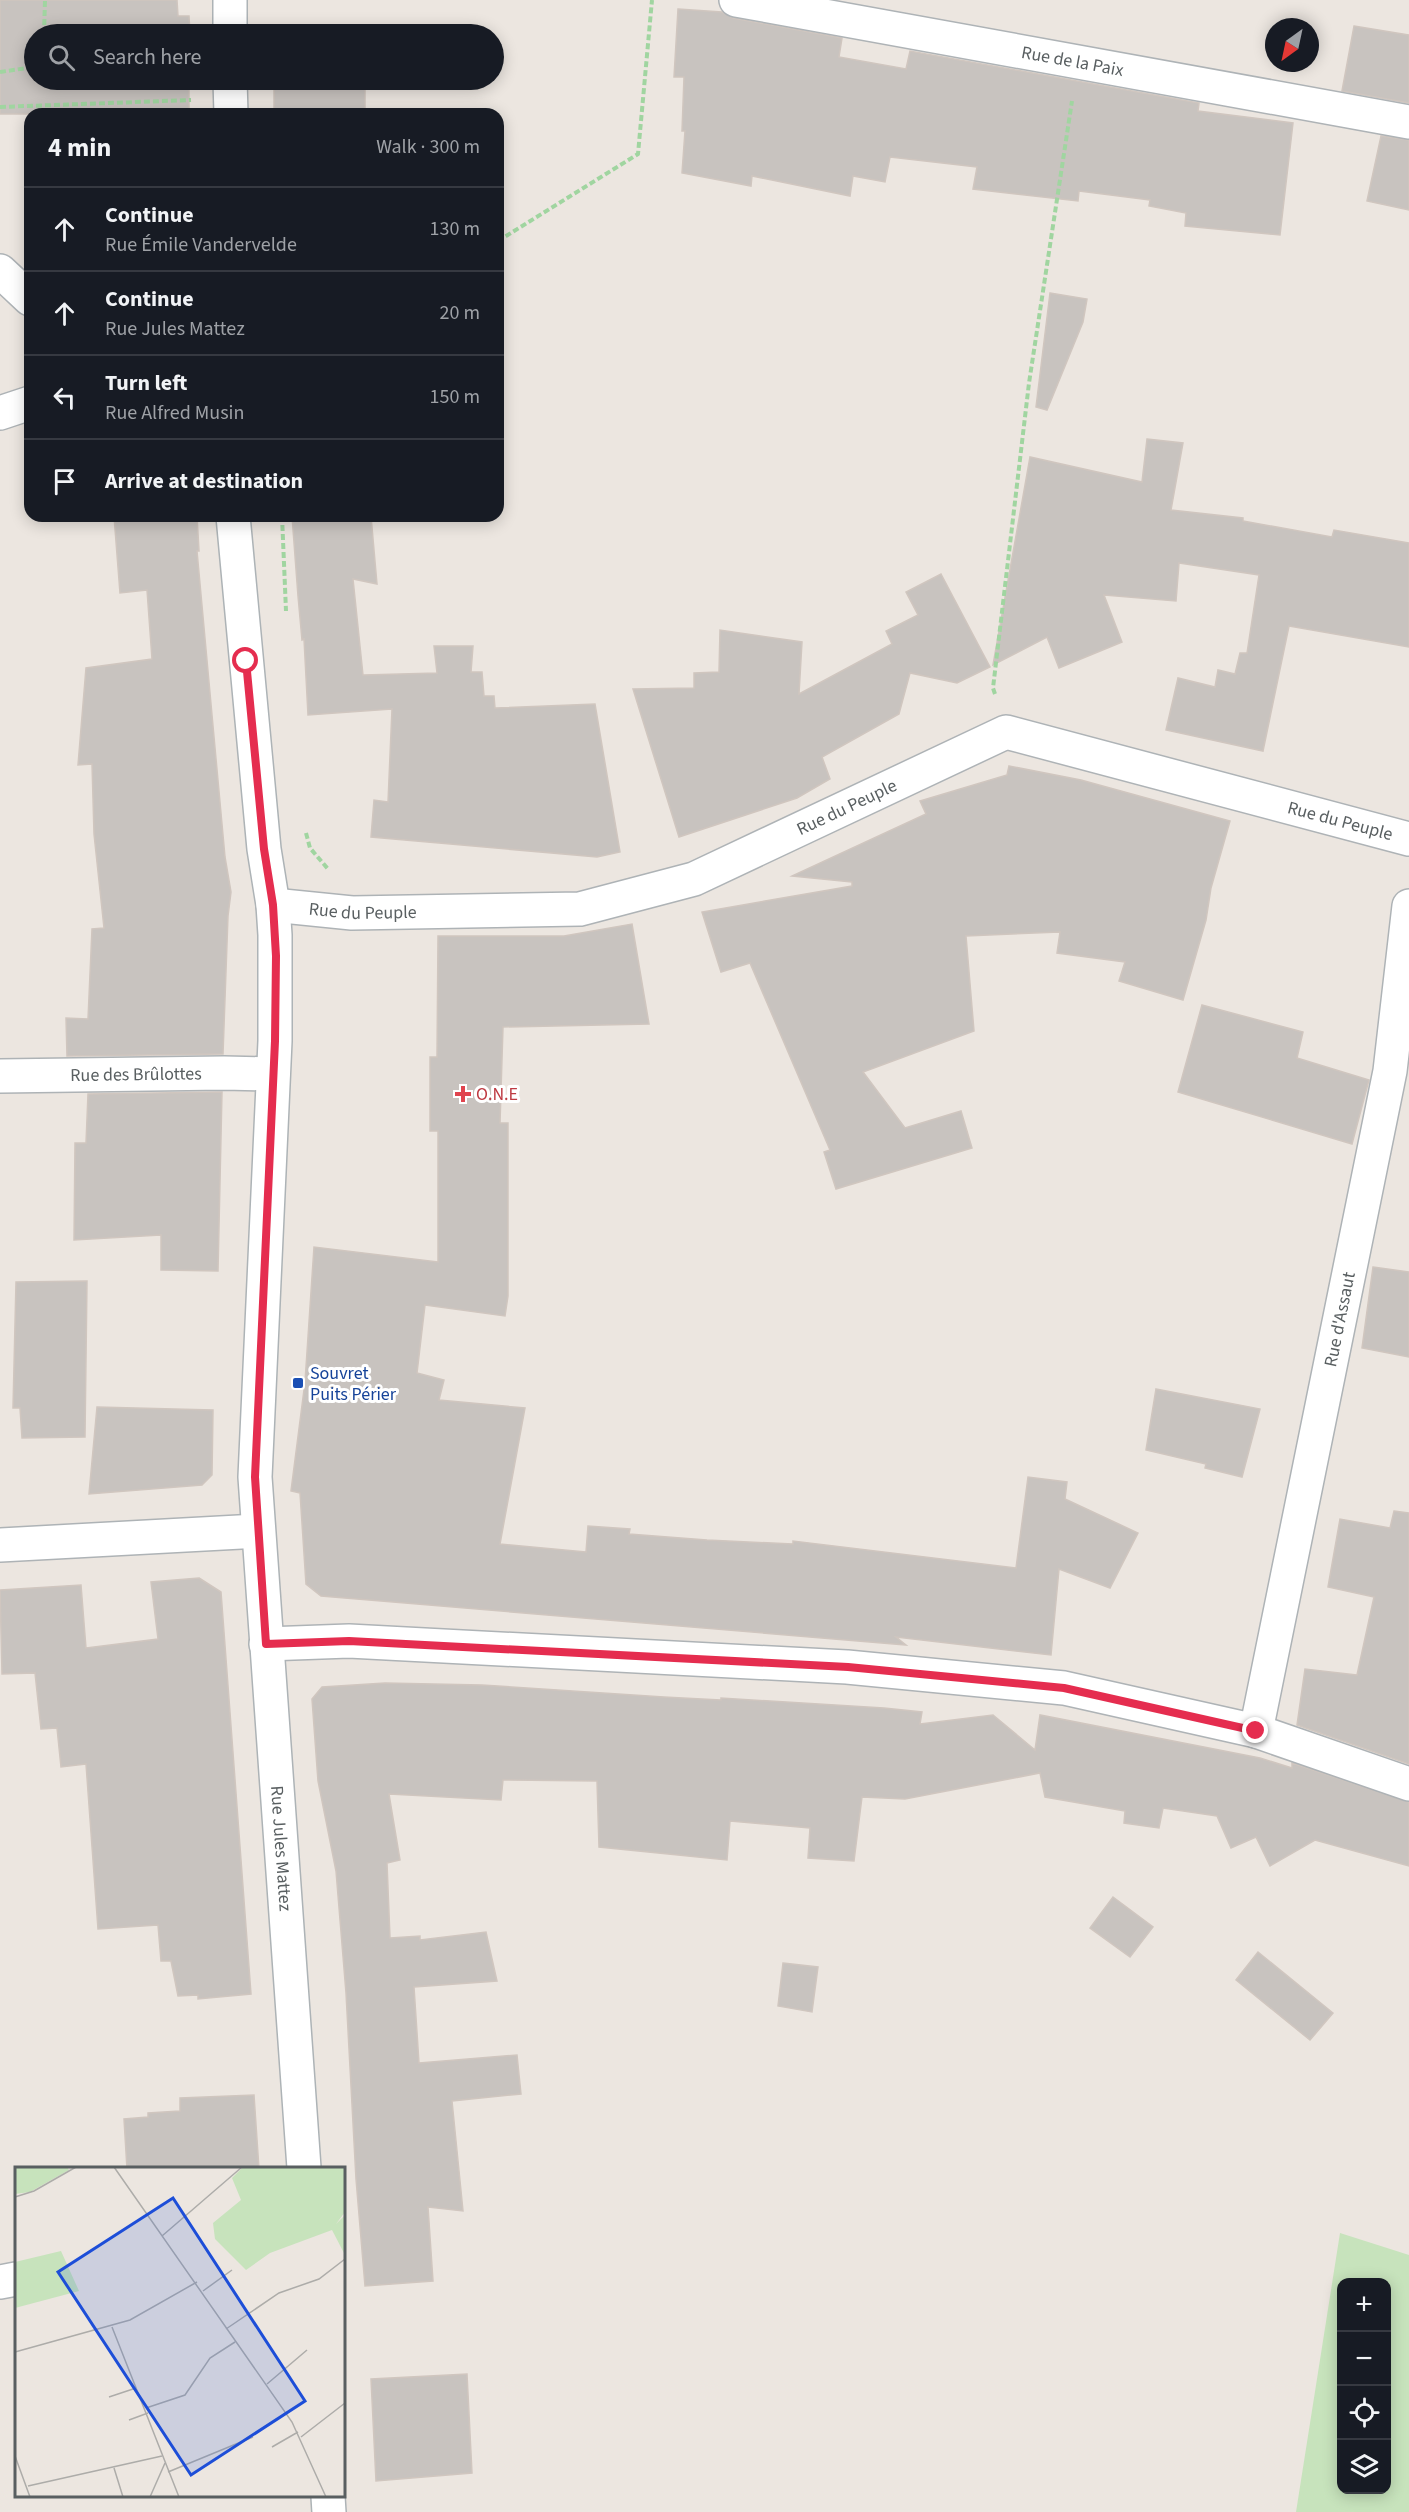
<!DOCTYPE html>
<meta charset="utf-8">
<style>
:root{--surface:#171b24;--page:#20242c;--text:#f1f3f6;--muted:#9ea1a6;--line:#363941}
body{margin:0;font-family:"Source Sans 3",sans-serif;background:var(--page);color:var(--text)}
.controls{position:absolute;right:18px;bottom:18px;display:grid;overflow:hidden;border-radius:12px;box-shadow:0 3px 15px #0003}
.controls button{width:54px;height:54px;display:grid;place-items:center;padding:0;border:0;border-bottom:2px solid var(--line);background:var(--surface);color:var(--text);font:30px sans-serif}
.compass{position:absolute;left:1265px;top:18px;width:54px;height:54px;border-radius:50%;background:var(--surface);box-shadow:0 3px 15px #0003;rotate:213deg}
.stop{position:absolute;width:18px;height:18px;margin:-14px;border:4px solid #e52d4f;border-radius:50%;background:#fff}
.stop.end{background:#e52d4f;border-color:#fff;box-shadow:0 2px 6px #0008}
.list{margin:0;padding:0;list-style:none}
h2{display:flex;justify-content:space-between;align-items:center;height:78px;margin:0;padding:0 24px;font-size:26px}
h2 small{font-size:20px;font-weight:400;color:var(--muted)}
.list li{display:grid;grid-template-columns:39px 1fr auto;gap:18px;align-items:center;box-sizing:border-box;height:84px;padding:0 24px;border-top:2px solid var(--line)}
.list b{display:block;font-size:22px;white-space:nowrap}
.list p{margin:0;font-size:20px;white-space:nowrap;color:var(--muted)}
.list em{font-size:20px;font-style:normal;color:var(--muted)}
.icon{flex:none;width:33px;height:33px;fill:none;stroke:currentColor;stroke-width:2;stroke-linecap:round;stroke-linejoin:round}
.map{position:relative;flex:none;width:1409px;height:2512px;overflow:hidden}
.search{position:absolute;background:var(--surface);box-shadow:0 3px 15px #0003;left:24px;top:24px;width:480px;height:66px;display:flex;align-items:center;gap:15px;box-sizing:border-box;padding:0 21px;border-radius:33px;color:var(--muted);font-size:22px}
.panel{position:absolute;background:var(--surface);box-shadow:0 3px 15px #0003;left:24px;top:108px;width:480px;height:414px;border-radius:18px}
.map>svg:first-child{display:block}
.green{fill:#c7e3bc;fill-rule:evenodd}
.building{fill:#c8c3bf;stroke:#d0c6bf;stroke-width:1.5}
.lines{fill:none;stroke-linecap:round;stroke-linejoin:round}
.pedestrian-casing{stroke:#aeb3b6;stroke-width:36}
.minor-casing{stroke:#aeb3b6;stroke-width:36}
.secondary-casing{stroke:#adb3b6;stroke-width:36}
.path{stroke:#a0d5a0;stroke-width:4;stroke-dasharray:6 3;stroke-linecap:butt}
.pedestrian{stroke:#fff;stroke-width:33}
.minor{stroke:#fff;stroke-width:33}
.secondary{stroke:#fff;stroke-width:33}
.route{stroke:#e52d4f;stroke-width:8}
.health-dot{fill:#e0444e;stroke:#fff;stroke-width:2}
.transit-dot{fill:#1a4fb4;stroke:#fff;stroke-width:2}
.labels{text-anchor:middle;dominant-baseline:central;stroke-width:6;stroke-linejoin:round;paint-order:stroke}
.street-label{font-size:18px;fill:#595f61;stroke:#fff}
.health-label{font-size:18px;fill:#be3a42;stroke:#fff;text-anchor:start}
.transit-label{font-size:18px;fill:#164399;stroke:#fff;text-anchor:start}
.inset-road{fill:none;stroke:#adaca9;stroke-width:1.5}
.view{fill:#1d4ed8;fill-opacity:0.15;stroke:#1d4ed8;stroke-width:3}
.inset-edge{fill:none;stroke:#595f61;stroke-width:3}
</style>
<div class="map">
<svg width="1409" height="2512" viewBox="0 0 1409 2512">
<rect width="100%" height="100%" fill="#ece6e0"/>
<path class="green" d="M 1340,2233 L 1409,2255 L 1409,2512 L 1296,2512 ZM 1342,2282 L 1386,2282 L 1386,2490 L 1342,2490 Z"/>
<g class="building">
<path d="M 0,0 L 177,0 L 178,16 L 189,16 L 190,34 L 34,34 L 34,80 L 189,80 L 189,114 L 0,114 Z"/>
<path d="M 678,9 L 722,12 L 733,18 L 842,38 L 839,57 L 906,69 L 910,51 L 1199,103 L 1198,111 L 1293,123 L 1280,235 L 1185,226 L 1186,213 L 1149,206 L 1150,200 L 1079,191 L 1078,201 L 973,189 L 977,167 L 890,157 L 885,182 L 853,176 L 850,196 L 752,176 L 751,186 L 682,173 L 685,131 L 682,131 L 684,77 L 674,77 Z"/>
<path d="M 364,26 L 364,34 L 274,34 L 341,32 Z"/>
<path d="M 1354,26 L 1409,35 L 1409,103 L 1342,91 Z"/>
<rect x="274" y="80" width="91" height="34"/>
<path d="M 1381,136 L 1409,140 L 1409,210 L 1367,201 Z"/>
<path d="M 1050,293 L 1087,299 L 1083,322 L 1047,410 L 1036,407 Z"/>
<path d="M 1147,439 L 1183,443 L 1171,510 L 1243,518 L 1243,521 L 1332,537 L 1334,530 L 1409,543 L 1409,647 L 1289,626 L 1263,751 L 1166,730 L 1178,678 L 1215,687 L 1218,670 L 1235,674 L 1240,653 L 1247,653 L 1259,575 L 1179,563 L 1176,601 L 1104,595 L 1122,642 L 1059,668 L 1047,637 L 993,665 L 1030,457 L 1142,482 Z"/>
<path d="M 114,516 L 197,516 L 199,551 L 197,551 L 225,857 L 231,892 L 228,916 L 223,1054 L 67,1056 L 66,1018 L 88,1019 L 92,929 L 104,928 L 94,834 L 92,764 L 78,765 L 86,668 L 152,659 L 147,590 L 120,593 Z"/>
<path d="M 292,516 L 371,516 L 377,584 L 353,579 L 363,675 L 437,673 L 434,646 L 473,646 L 471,672 L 482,672 L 484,696 L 494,696 L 495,708 L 595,704 L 620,852 L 597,857 L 371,837 L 374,800 L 388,802 L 392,709 L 308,715 L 304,639 L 302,640 L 298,596 Z"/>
<path d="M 941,574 L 990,667 L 957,683 L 910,673 L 899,714 L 822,757 L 830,779 L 797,798 L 679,837 L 633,689 L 694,688 L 694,673 L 719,672 L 720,630 L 802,642 L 799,694 L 892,644 L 886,631 L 918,615 L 906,592 Z"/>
<path d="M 1009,766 L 1081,780 L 1230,821 L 1211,888 L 1206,920 L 1183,1000 L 1119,981 L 1125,962 L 1057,953 L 1060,932 L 966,936 L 974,1031 L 863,1072 L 905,1128 L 961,1111 L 972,1148 L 836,1189 L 824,1152 L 830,1150 L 750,963 L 721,972 L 702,912 L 852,886 L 852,882 L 792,876 L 926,814 L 920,801 L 1007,775 Z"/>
<path d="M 632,924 L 649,1024 L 503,1027 L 500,1123 L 508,1123 L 508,1296 L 505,1316 L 425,1305 L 417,1373 L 444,1380 L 439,1400 L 525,1408 L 500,1544 L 586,1552 L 588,1526 L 630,1529 L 629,1534 L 707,1540 L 793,1544 L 793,1541 L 1016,1568 L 1028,1477 L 1067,1482 L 1065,1499 L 1138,1533 L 1110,1588 L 1059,1569 L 1051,1655 L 896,1637 L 906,1645 L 321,1596 L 306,1584 L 300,1493 L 291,1491 L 305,1382 L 314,1247 L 438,1262 L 438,1131 L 430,1131 L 430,1057 L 437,1057 L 438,936 L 564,936 Z"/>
<path d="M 1202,1005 L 1303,1032 L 1297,1058 L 1369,1080 L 1352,1144 L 1178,1092 Z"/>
<path d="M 222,1092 L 218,1271 L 161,1270 L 161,1235 L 74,1240 L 75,1143 L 86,1143 L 88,1094 Z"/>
<path d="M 1373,1267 L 1409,1272 L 1409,1357 L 1362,1348 Z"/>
<path d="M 87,1281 L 85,1437 L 22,1438 L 20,1408 L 13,1408 L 16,1282 Z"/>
<path d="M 1156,1389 L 1260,1409 L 1242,1477 L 1205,1468 L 1206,1464 L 1146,1450 Z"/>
<path d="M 97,1407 L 213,1410 L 212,1475 L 202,1485 L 89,1494 Z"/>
<path d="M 1394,1511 L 1409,1513 L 1409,1764 L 1297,1725 L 1305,1669 L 1357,1675 L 1374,1597 L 1328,1587 L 1340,1519 L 1390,1528 Z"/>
<path d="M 199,1578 L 221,1592 L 251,1994 L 198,1999 L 198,1995 L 178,1996 L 171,1961 L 161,1961 L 158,1925 L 98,1929 L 86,1764 L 61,1767 L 57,1728 L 41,1729 L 35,1673 L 2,1674 L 0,1590 L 81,1585 L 86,1648 L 158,1639 L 151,1582 Z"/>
<path d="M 385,1683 L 482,1685 L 664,1697 L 721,1700 L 721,1698 L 884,1708 L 922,1712 L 920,1724 L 993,1715 L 1035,1750 L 1040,1715 L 1260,1758 L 1292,1768 L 1292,1763 L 1409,1802 L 1409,1866 L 1315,1840 L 1270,1866 L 1256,1837 L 1231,1848 L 1217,1816 L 1163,1808 L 1159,1828 L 1124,1823 L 1125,1811 L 1045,1797 L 1040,1773 L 905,1799 L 862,1797 L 854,1861 L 808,1858 L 810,1828 L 730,1821 L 727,1860 L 599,1847 L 597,1781 L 503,1780 L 501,1800 L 389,1794 L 400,1860 L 387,1863 L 390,1938 L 420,1936 L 420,1940 L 486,1932 L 497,1981 L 414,1987 L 419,2063 L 517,2055 L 521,2094 L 452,2101 L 463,2211 L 428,2207 L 433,2281 L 365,2286 L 356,2179 L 346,1993 L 336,1871 L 318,1781 L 312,1699 L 322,1687 Z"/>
<path d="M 1113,1897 L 1153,1927 L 1130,1957 L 1090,1928 Z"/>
<path d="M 1258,1952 L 1333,2013 L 1310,2040 L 1236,1980 Z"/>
<path d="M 783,1963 L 818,1967 L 812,2012 L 778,2006 Z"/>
<path d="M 254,2095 L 259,2169 L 127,2169 L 124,2119 L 148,2117 L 148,2113 L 180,2111 L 180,2098 Z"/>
<path d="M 467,2374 L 472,2473 L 376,2481 L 371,2379 Z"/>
</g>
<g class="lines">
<g class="pedestrian-casing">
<g id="pedestrian">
<path id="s1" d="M 0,1076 L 224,1073 L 273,1074"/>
</g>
</g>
<g class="minor-casing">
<g id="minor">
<path id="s2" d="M 736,0 L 1409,122"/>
<path d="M 0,271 L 30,299"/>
<path d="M 0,413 L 30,403"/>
<path id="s3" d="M 273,905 L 352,913 L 580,909 L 694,879 L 1006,732 L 1409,839"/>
<path d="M 0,1545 L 258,1531"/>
<path d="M 266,1644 L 349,1641 L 847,1667 L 1064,1688 L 1256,1731 L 1409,1784"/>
<path id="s4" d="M 1256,1731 L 1390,1071 L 1409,906"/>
<path d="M 0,2282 L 16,2279"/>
</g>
</g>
<g class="secondary-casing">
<g id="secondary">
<path d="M 230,0 L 230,34"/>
<path d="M 230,80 L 231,114"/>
<path id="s5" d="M 233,516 L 264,849 L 273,905 L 275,935 L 275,1041 L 255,1477 L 304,2168"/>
<path d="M 328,2496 L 329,2512"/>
</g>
</g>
<g class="path">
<path d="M 44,34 L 45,0"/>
<path d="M 0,72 L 34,67"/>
<path d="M 0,107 L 191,100"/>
<path d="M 498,241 L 638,154 L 652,0"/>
<path d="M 282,516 L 286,611"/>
<path d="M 995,694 L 993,688 L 1029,383 L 1072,101"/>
<path d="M 306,833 L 310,848 L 328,869"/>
</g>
<use href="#pedestrian" class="pedestrian"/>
<use href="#minor" class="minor"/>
<use href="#secondary" class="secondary"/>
</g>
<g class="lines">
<path class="route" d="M 246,661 L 264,849 L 273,905 L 276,956 L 275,1041 L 255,1477 L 266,1644 L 349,1641 L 848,1667 L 1064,1688 L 1256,1731"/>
</g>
<path class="health-dot" d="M460 1085h6v6h6v6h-6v6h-6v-6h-6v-6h6z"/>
<rect class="transit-dot" x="292" y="1377" width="12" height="12" rx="3"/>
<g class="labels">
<g class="street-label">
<text stroke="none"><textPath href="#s2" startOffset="342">Rue de la Paix</textPath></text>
<text stroke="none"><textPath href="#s3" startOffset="594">Rue du Peuple</textPath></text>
<text stroke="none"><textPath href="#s3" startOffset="1116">Rue du Peuple</textPath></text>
<text stroke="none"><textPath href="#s3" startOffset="90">Rue du Peuple</textPath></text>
<text stroke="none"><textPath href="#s1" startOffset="136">Rue des Brûlottes</textPath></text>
<text stroke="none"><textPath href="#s4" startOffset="420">Rue d'Assaut</textPath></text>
<text stroke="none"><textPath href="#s5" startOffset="1336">Rue Jules Mattez</textPath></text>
</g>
<g class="health-label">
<text x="476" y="1094">O.N.E</text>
</g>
<g class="transit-label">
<text x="310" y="1373">Souvret<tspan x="310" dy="21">Puits Périer</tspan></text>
</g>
</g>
<g transform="translate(15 2167)">
<rect width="330" height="330" fill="#ece6e0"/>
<path d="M 0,0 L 52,0 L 54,3 L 15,25 L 0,27 ZM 228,0 L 330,0 L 330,45 L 321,57 L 330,48 L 330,88 L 317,63 L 255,86 L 231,103 L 200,72 L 198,56 L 226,33 L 217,11 ZM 46,84 L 64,124 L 0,141 L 0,95 Z" fill="#c7e3bc"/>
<path class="inset-road" d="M 99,0 L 277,255 L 311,330M 0,30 L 19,24 L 61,0M 147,69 L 227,0M 188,124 L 217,103M 97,160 L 164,330M 211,162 L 264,126 L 304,112 L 330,92M 0,185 L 115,153 L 182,115M 252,217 L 292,183M 94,230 L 121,221M 131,241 L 170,228 L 195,191 L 220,175M 114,253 L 133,246M 286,270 L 330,236M 257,280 L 283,265M 0,289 L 15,330M 99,301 L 108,330M 153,305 L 238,270M 13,319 L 147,289M 135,330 L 150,296"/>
<path class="view" d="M 158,31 L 290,234 L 176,308 L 43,105 Z"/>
<rect width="330" height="330" class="inset-edge"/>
</g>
</svg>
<div class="controls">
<button>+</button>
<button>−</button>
<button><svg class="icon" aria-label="locate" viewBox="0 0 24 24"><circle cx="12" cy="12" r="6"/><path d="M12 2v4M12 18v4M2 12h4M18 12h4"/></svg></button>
<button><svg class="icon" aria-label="layers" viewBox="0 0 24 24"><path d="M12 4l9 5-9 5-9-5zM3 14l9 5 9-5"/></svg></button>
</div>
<svg class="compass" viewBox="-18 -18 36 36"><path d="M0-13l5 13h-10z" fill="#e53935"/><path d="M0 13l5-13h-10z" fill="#9ea1a6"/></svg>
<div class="stop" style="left:246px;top:661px"></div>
<div class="stop end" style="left:1256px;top:1731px"></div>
<div class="search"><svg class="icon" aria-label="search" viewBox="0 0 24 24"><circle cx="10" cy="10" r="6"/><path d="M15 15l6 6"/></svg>Search here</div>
<section class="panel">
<h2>4 min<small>Walk · 300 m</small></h2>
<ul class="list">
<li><svg class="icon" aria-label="ahead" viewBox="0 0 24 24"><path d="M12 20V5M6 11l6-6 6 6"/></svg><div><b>Continue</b><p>Rue Émile Vandervelde</p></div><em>130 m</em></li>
<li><svg class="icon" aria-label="ahead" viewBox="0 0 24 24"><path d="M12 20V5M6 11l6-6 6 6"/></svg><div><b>Continue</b><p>Rue Jules Mattez</p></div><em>20 m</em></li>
<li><svg class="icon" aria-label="left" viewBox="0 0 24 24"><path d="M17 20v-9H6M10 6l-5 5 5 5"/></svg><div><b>Turn left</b><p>Rue Alfred Musin</p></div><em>150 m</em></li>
<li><svg class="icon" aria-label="arrive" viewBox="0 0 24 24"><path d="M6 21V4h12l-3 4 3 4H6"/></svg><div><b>Arrive at destination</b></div></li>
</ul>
</section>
</div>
